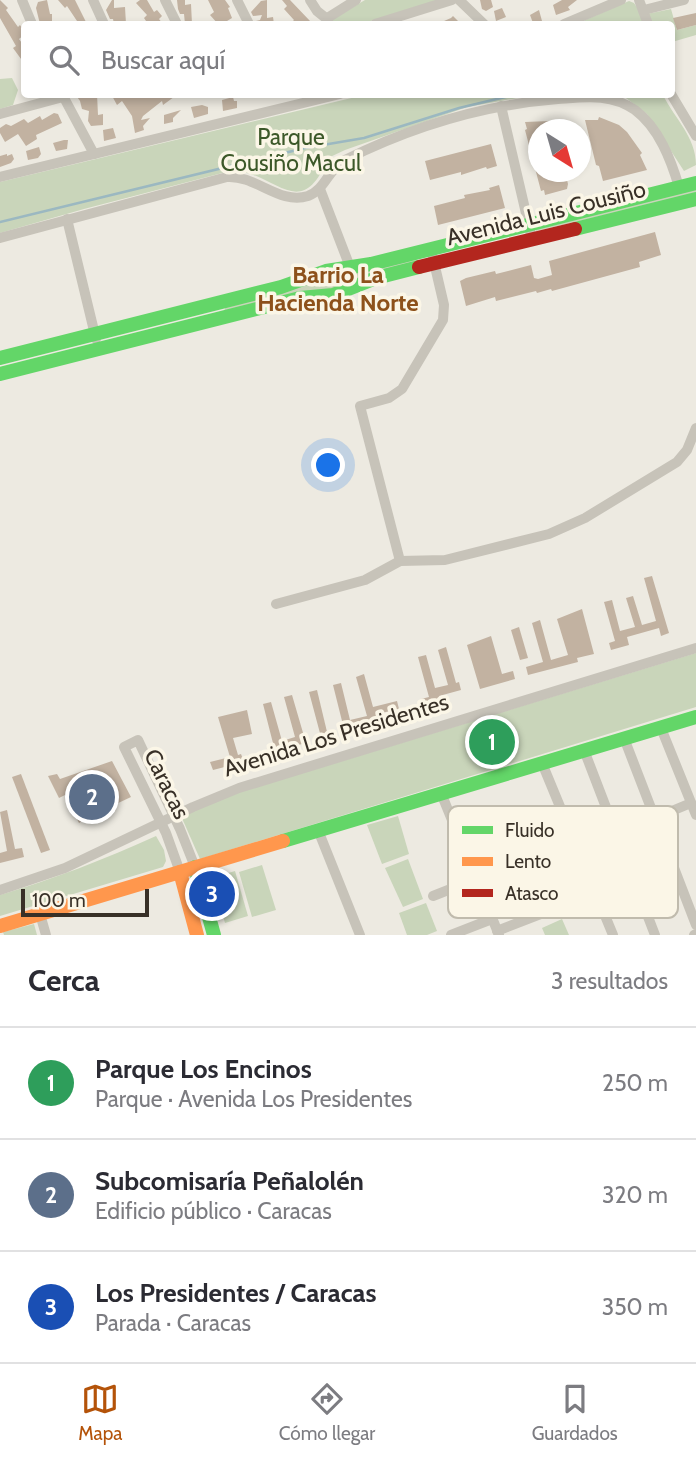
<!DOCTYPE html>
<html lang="es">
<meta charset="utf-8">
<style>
:root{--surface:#fff;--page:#f2f2f3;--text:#2b2b33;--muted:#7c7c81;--line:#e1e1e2;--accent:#b45309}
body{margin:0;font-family:Cabin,sans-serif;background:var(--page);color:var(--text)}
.compass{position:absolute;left:528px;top:119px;width:63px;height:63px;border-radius:50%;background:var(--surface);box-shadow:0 4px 10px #0003;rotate:143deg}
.scale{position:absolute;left:21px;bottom:18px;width:128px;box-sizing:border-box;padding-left:7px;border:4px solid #383027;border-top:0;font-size:19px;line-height:24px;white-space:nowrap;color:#383027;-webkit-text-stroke:5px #fbf6e7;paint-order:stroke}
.you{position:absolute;left:329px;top:466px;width:24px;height:24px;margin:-18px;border:5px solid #fff;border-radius:50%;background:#1a73e8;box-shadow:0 0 0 10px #1a73e833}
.badge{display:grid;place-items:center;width:46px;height:46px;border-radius:50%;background:var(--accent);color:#fff;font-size:23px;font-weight:700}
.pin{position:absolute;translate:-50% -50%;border:4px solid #fff;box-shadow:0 2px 7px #0006}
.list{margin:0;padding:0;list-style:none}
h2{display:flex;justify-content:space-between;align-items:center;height:91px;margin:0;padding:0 28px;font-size:30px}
h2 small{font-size:23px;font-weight:400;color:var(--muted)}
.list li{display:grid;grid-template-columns:46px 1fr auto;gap:21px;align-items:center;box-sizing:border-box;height:112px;padding:0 28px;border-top:2px solid var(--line)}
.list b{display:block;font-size:26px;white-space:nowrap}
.list p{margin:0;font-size:23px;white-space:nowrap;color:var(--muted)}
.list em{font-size:23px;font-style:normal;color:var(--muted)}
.icon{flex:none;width:38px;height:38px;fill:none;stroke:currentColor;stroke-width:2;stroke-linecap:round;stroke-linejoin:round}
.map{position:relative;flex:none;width:696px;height:935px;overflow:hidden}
.search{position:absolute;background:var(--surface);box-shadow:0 4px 10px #0003;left:21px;right:21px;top:21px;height:77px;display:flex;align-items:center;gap:18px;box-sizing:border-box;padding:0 24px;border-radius:7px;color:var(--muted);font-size:26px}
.sheet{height:427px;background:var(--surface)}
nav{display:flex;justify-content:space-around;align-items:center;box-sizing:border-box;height:98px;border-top:2px solid var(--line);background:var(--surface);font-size:19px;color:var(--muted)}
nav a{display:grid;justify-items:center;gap:4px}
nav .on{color:var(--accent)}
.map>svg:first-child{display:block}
.green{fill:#c9d5ba}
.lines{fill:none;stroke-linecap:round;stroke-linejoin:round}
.stream{stroke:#9bb8c1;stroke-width:2.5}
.building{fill:#c2b2a1;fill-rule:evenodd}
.street{stroke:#c7c3b9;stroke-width:10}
.fast{stroke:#63d668;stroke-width:14}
.slow{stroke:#ff974d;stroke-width:14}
.jam{stroke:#b3261e;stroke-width:14}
.labels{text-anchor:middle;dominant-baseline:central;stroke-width:7;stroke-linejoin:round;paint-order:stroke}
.park-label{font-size:23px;fill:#3c5829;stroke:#fbf6e7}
.street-label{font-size:23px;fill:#383027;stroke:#fbf6e7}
.neighbourhood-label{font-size:24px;font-weight:bold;fill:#8d511b;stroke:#fbf6e7}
.key{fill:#fbf6e7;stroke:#c0bbad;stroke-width:2}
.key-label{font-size:19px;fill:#383027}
</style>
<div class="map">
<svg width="696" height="935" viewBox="0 0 696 935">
<rect width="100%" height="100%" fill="#edeae1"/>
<g class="green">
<path d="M 365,0 L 438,0 L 361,24 L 330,24 L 328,22 Z"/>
<path d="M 629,1 L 634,3 L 642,15 L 671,9 L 677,30 L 696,25 L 696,35 L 672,42 L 672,24 L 576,24 Z"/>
<path d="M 12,78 L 18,90 L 13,105 L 0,109 L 0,79 Z"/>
<path d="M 364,95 L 534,95 L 467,107 L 345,150 L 328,158 C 300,227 273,168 230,171 L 84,209 L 0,233 L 0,182 Z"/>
<path d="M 622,95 L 663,95 C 675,119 696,137 696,165 L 684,171 L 647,114 Z"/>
<path d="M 696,187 L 696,194 L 536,231 L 536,228 Z"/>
<path d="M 416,260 L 427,260 L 345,286 L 224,311 L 226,306 L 334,274 Z"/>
<path d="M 696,653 L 696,707 L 200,859 L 181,816 L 237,793 Z"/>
<path d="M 398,816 L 409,854 L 382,864 L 367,825 Z"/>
<path d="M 156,836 L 164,850 L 166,861 L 163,867 L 0,916 L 0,895 C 54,879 105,859 156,836 Z"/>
<path d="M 408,859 L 423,899 L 403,907 L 385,868 Z"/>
<path d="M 262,865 L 276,910 L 252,917 L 239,872 Z"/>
<path d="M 235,871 L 248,916 L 225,923 L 212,878 Z"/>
<path d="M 426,903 L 437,931 L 427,935 L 407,935 L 399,913 Z"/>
<path d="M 562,919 L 569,935 L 545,935 L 542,928 Z"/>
<path d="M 34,924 L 37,935 L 4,935 L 3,932 Z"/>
</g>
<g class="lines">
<path class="stream" d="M 0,222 L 305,148 L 364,138 L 459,108 L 518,94"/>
</g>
<g class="building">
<path d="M 0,0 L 8,8 L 6,10 L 18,27 L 20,25 L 24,31 L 24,35 L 19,39 L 24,46 L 24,63 L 13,48 L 16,46 L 0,18 Z"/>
<path d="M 47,0 L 50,14 L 52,14 L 52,23 L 40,24 L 36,8 L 38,2 Z"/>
<path d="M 58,0 L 75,0 L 87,24 L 79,24 L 67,6 L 65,8 Z"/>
<path d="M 112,0 L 114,0 L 114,8 L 125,7 L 126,24 L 114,24 L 113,19 L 110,19 L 106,10 Z"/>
<path d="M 140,0 L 147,0 L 154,12 L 157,10 L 162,16 L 159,19 L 163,24 L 148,24 L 144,18 L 147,15 L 136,3 Z"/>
<path d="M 177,0 L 185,0 L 185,5 L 191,4 L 192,24 L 185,24 L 184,14 L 180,14 L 178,9 Z"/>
<path d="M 208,0 L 225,0 L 230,7 L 228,8 L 232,18 L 222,24 L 218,24 L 210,15 L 214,12 Z"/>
<path d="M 267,0 L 267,18 L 273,17 L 274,24 L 256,24 L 256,21 L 260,20 L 262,15 L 253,16 L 251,12 L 261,1 Z"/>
<path d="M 282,0 L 290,0 L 310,21 L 305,24 L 290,24 L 294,20 L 284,9 L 287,6 Z"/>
<path d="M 480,0 L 491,0 L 493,7 L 486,11 L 482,9 Z"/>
<path d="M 562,0 L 577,0 L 568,7 L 570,10 L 556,15 L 553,5 Z"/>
<path d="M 502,8 L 506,17 L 496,21 L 494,11 Z"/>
<path d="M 539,10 L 542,21 L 533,23 L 530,15 Z"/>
<path d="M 696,13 L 696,25 L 677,30 L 673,18 Z"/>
<path d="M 453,16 L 461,24 L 437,24 L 451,18 Z"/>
<path d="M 75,94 L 97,94 L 98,115 L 103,114 L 103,125 L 91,126 L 88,121 L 89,111 L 82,109 L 80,101 Z"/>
<path d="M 111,94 L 178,94 L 163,105 L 162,101 L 143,116 L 141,120 L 150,118 L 143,126 L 144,130 L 135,133 L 132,116 L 122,101 L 117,105 Z"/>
<path d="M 233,97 L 234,101 L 237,101 L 237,108 L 223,111 L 222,100 Z"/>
<path d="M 202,105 L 208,107 L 208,114 L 194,118 L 191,107 Z"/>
<path d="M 181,110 L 173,118 L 173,122 L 164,124 L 164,115 Z"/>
<path d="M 54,113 L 58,114 L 62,123 L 36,135 L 37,139 L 26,146 L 18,134 L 5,142 L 0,133 L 0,128 L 6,124 L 11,126 L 24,119 L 28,123 L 40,116 L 42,120 Z"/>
<path d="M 599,117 L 619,125 L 627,132 L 642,153 L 640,155 L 647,170 L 603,181 L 599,166 L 596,165 L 585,120 L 598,120 Z"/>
<path d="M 550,121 L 552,130 L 538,130 L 538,172 L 565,172 L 568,184 L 567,189 L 545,195 L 544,190 L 541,191 L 525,130 L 527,129 L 525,122 Z"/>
<path d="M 113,128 L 116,138 L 104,141 L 103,130 Z"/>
<path d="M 64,140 L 68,140 L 67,149 L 56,151 L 53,143 Z"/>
<path d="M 491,144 L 497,166 L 487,169 L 486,167 L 461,175 L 461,172 L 430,180 L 425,161 Z"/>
<path d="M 39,147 L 41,154 L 38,158 L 28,160 L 26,151 Z"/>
<path d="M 7,154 L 7,156 L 12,154 L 14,159 L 11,163 L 0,167 L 0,156 Z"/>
<path d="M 499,185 L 505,208 L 438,225 L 434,206 L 465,198 L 464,195 L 490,190 L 489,188 Z"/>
<path d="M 655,232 L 661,255 L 639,262 L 640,267 L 552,291 L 551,289 L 537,293 L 536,291 L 496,301 L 495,297 L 466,306 L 460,281 L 466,278 L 495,271 L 496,274 L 531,265 L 534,278 L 538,279 L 552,275 L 549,261 Z"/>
<path d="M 652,576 L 669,633 L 661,636 L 659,628 L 627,637 L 629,645 L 611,650 L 609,643 L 615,641 L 604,602 L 612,600 L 620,631 L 635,627 L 626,598 L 633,596 L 642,625 L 656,621 L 644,578 Z"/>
<path d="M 582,609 L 594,654 L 577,658 L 578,662 L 528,675 L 526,667 L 543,662 L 532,623 L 540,620 L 551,660 L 568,655 L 557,619 Z"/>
<path d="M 519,627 L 528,658 L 520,660 L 511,630 Z"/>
<path d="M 491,636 L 502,674 L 513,671 L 515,679 L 480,689 L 467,645 Z"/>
<path d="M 446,647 L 456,683 L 459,682 L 461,690 L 439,696 L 441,702 L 423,707 L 421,699 L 429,697 L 418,657 L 426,655 L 435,688 L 448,685 L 438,650 Z"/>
<path d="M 364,674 L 373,707 L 397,701 L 399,709 L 377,714 L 379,721 L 344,729 L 333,685 L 341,683 L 350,720 L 367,716 L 356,677 Z"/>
<path d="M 317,690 L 328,736 L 321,737 L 309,692 Z"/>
<path d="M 292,695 L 306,743 L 275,751 L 263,704 L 271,702 L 282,741 L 295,737 L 284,697 Z"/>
<path d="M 247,710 L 252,734 L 233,738 L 238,755 L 241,754 L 244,762 L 213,770 L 210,762 L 230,757 L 218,717 Z"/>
<path d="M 112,761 L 131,797 L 114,805 L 116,810 L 90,824 L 87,818 L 79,823 L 65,795 L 59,798 L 48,776 L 57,774 L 60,779 ZM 104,773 L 115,796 L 88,811 L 75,787 Z"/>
<path d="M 21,774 L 50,850 L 41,853 L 12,777 Z"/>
<path d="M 7,810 L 15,849 L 22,848 L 24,857 L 0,863 L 0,853 L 7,851 L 0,812 Z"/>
</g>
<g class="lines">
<g class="street">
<path d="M 22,0 L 32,24"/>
<path d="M 93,0 L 104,24"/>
<path d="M 165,0 L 177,24"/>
<path d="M 237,0 L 249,24"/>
<path d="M 310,0 L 317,11 L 327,19"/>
<path d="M 459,0 L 484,24"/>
<path d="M 639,0 L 648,24"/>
<path d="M 644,10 L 684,0"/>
<path d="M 327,24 L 329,17 L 356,0"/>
<path d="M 375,24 L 452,0"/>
<path d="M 564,24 L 621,0"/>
<path d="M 62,94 L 94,154"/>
<path d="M 671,94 L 696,136"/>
<path d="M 501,106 L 532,239"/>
<path d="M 0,114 L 63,97"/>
<path d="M 0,177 L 340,94"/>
<path d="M 320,189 L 350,267"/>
<path d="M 67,219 L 96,339"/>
<path d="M 0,238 L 227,177 C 256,175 279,205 308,196 C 326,189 328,169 345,160 C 413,126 482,105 558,99 C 585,97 611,93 635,110 C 659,128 671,160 679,187"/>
<path d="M 400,561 L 360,406 L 389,398 L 402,389 L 443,320 L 444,305 L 433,258"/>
<path d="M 276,604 L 365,580 L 400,561 L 445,560 L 549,534 L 585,518 L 677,462 L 687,450 L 696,428"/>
<path d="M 661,728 L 696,815"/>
<path d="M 624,738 L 696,925"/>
<path d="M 584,750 L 655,935"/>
<path d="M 542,763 L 613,935"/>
<path d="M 441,793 L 499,935"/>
<path d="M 318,830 L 360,935"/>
<path d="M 578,850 L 691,803"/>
<path d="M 468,860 L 566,821"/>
<path d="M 180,872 L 166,833 L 124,747 L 138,740 L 180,829 L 195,867"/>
<path d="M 0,890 L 65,868 L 193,807 L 239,788 L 696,648"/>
<path d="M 433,896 L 476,879"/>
<path d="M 40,914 L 46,935"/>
<path d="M 497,931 L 595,893"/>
<path d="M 451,935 L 492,919"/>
<path d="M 694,935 L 696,934"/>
</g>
<g class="fast">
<path d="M 575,229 L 696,199"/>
<path d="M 0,358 L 281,287 L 326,271 L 371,264 L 696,183"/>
<path d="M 0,374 L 300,298 L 333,295 L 376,278 L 419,267"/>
<path d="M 283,841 L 696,717"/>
<path d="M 195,867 L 214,935"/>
</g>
<g class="slow">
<path d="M 180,872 L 197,935"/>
<path d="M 0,926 L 283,841"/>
</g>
<path class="jam" d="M 419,267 L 575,229"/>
</g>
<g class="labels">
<g class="park-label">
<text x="291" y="137">Parque<tspan x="291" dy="26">Cousiño Macul</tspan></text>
</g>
<g class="street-label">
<text transform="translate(546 213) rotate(-14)">Avenida Luis Cousiño</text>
<text transform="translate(336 735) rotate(-17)">Avenida Los Presidentes</text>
<text transform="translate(167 784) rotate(64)">Caracas</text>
</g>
<g class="neighbourhood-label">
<text x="338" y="274">Barrio La<tspan x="338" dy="28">Hacienda Norte</tspan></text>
</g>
</g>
<rect x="448" y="806" width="230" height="112" rx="10" class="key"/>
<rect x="462" y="826" width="31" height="8" fill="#63d668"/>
<rect x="462" y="857" width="31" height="9" fill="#ff974d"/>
<rect x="462" y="889" width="31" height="8" fill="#b3261e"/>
<g class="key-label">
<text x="505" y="837">Fluido</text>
<text x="505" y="868">Lento</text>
<text x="505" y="900">Atasco</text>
</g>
</svg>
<svg class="compass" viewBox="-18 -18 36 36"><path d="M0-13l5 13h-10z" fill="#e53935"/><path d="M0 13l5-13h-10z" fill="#7c7c81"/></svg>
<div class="scale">100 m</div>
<div class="you"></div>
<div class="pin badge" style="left:492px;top:742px;background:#2e9e5b">1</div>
<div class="pin badge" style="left:92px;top:797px;background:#5c6f8a">2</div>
<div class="pin badge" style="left:212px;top:894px;background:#1a4fb4">3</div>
<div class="search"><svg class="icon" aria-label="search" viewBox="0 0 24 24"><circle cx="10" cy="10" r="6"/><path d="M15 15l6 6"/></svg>Buscar aquí</div>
</div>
<section class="sheet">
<h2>Cerca<small>3 resultados</small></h2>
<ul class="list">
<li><span class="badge" style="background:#2e9e5b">1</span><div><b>Parque Los Encinos</b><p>Parque · Avenida Los Presidentes</p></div><em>250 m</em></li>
<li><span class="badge" style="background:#5c6f8a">2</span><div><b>Subcomisaría Peñalolén</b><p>Edificio público · Caracas</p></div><em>320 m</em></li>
<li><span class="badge" style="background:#1a4fb4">3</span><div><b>Los Presidentes / Caracas</b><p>Parada · Caracas</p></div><em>350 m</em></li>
</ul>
</section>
<nav>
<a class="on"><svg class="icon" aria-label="map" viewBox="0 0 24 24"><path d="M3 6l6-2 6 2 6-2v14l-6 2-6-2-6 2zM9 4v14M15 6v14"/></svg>Mapa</a>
<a><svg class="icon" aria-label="directions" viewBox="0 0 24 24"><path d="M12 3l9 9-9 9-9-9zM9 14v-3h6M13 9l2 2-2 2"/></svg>Cómo llegar</a>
<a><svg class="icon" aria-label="saved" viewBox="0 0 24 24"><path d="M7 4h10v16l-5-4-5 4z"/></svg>Guardados</a>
</nav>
